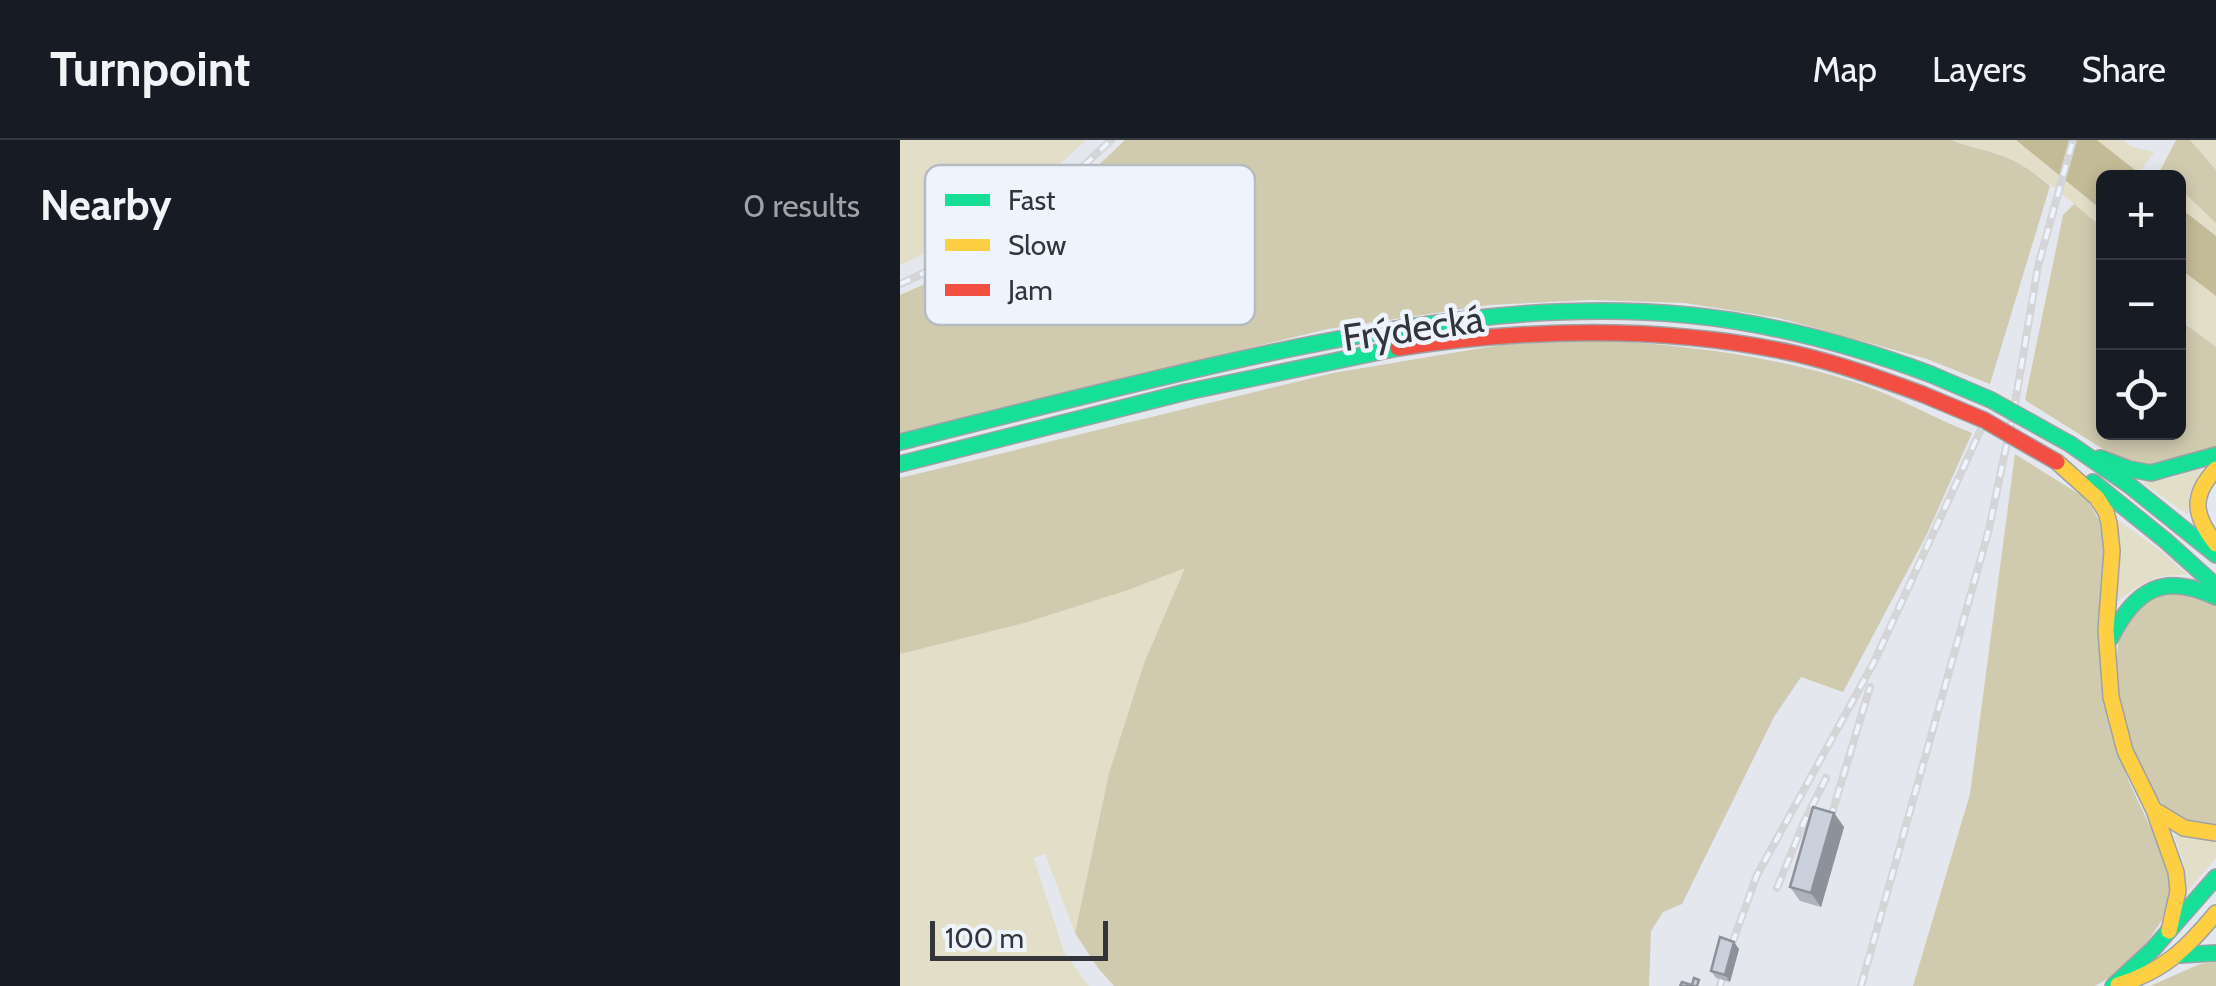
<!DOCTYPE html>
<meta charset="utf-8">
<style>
:root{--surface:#171b24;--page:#20242c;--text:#f1f3f6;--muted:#9ea1a6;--line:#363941}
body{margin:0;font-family:Cabin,sans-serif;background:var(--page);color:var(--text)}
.controls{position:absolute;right:30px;top:30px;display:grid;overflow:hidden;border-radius:15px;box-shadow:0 5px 15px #0003}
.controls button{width:90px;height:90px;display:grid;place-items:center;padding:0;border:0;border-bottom:2px solid var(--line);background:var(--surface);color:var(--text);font:50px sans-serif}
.scale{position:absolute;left:30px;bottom:25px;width:178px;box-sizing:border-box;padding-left:10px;border:5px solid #33353a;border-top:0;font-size:28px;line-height:35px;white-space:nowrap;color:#33353a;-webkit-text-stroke:8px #eef4fd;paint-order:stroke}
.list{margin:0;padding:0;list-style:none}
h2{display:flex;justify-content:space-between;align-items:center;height:130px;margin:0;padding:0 40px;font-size:42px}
h2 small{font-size:32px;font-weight:400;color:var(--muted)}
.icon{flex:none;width:55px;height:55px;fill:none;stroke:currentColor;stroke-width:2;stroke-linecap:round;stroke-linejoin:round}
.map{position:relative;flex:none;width:1316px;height:846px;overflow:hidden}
header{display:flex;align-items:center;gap:60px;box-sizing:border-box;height:140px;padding:0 50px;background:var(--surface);border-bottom:2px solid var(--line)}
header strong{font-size:48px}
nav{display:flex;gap:55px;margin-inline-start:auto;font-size:35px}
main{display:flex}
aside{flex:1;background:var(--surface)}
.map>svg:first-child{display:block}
.green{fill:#e3dec8}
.forest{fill:#d0caaf}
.water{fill:#c3ba96}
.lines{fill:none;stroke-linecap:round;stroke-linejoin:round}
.fast-casing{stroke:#9ea1a5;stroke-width:18}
.slow-casing{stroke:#9ea1a5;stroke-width:18}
.jam-casing{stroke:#9ea1a5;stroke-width:18}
.fast{stroke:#16e098;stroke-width:15}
.slow{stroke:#ffcf43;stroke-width:15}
.jam{stroke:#f24e42;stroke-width:15}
.rail-casing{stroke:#d5d5d7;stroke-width:8}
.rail{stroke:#eef4fd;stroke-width:4;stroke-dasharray:11;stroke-linecap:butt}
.fast-bridge-casing{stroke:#9ea1a5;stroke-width:18;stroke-linecap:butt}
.jam-bridge-casing{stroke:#9ea1a5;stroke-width:18;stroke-linecap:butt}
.fast-bridge{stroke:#16e098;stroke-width:15}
.jam-bridge{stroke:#f24e42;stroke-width:15}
.wall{fill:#aeb3bd}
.shaded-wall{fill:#8d929a}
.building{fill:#cad0dc;stroke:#8d929a;stroke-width:2.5}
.labels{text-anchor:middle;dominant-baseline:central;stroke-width:9;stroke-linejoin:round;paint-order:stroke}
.street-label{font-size:38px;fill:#33353a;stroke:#eef4fd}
.key{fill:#eef4fd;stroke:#b6bbc2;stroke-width:2.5}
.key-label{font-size:28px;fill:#33353a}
</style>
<header>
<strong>Turnpoint</strong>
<nav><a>Map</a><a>Layers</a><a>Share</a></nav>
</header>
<main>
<aside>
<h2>Nearby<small>0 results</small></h2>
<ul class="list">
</ul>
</aside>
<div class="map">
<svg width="1316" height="846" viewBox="0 0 1316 846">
<rect width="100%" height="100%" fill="#e4e8ee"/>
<g class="green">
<path d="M 0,0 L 186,0 C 132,53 69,95 0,125 Z"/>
<path d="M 1052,0 L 1116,0 L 1203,71 L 1203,88 C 1172,63 1142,34 1106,17 C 1089,9 1070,8 1052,0 Z"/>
<path d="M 1197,0 L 1223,0 L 1232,7 L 1254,12 L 1239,33 Z"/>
<path d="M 1290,0 L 1316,0 L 1316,30 Z"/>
<path d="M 1278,48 L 1316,83 L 1316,96 L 1279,66 Z"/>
<path d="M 1278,128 L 1316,156 L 1316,207 C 1273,175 1279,181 1278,128 Z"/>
<path d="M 1302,328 L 1290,352 L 1288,375 L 1245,344 L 1245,341 L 1272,338 Z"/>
<path d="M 1214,377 L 1261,411 L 1288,435 C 1254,434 1243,442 1217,462 L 1220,412 Z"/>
<path d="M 286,427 L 244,523 L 209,633 L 175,793 L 145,714 L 134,718 L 164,812 L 189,846 L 0,846 L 0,514 C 97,489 193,464 286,427 Z"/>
<path d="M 1274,695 L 1316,701 L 1316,718 L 1288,751 L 1283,720 Z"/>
</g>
<g class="forest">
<path d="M 225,0 L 1052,0 C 1068,7 1084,9 1100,15 C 1118,21 1136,34 1150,46 L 1090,244 L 1027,219 L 879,178 L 785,163 L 691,160 L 589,165 L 428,189 L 0,293 L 0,155 C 86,118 158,66 225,0 Z"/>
<path d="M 1276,0 L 1290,0 L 1316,30 L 1316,83 L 1279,48 L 1278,38 L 1267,37 L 1260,31 Z"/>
<path d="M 1174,64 L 1203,88 L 1204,292 L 1278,292 L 1279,175 L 1285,184 L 1316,207 L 1316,307 L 1304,309 L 1267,323 L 1238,326 L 1211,314 L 1125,260 L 1163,75 Z"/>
<path d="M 691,199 C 779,205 866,214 951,241 C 993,254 1031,277 1072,293 L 1026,396 L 943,552 L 901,537 L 874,577 L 782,764 L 763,772 L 751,791 L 749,846 L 214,846 L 198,828 L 175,793 L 209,633 L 244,523 L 285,428 L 228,450 L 124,483 L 0,514 L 0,338 L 433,233 L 600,205 Z"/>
<path d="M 1115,314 L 1187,359 L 1199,380 L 1204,405 L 1200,529 L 1207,578 L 1229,642 L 1269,726 L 1270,752 L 1262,780 L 1241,811 L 1214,835 L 1195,846 L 1013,846 L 1070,654 Z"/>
<path d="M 1279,449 L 1316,462 L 1316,686 C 1300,687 1285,684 1272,674 C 1233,642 1192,505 1236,466 C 1248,455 1263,453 1279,449 Z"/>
<path d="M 1316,822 L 1316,846 L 1250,846 L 1300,824 Z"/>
</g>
<g class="water">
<path d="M 1116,0 L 1197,0 L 1244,37 L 1204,38 L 1203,71 Z"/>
<path d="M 1278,66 L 1316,96 L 1316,156 L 1279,128 Z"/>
</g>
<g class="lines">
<g class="fast-casing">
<g id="fast">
<path d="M 0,302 C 120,272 240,241 360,215 C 500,185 645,161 788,175 C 872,183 952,205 1030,234"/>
<path d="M 1170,304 L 1229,345 L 1316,415"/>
<path d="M 1200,318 L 1229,329 L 1251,333 L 1316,315"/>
<path d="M 0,324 L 286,252 L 498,208"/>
<path d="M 1193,342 L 1266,401 L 1316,446"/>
<path d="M 1210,499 C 1235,449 1264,432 1316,457"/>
<path d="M 1280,815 L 1316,813"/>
<path d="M 1213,846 L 1253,809 L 1316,737"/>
</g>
</g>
<g class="slow-casing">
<g id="slow">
<path d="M 1157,322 L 1197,358 L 1206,372 L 1209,383 L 1212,411 L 1206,490 L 1211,557 L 1225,611 L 1254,670 L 1276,732 L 1278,751 L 1269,791"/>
<path d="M 1316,329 C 1290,356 1294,376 1316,404"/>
<path d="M 1256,671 L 1284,688 L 1316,693"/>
<path d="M 1218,845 C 1264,831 1286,809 1316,773"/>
</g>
</g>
<g class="jam-casing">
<path id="jam" d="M 498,208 C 631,188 766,185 897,214 C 940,224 981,239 1022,254"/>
</g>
<use href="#fast" class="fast"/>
<use href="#slow" class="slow"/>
<use href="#jam" class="jam"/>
<g class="rail-casing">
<g id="rail">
<path d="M 0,144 C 80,109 149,61 211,0"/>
<path d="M 924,700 L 970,547"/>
<path d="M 877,748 L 904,682 L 926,638"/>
<path d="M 820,846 L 832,804 L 857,735 L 974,522 L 1083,285"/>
<path d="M 961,846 L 1089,389 L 1115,264 L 1138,126 L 1173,0"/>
</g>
</g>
<use href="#rail" class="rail"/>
<g class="fast-bridge-casing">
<path id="fast-bridge" d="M 1030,234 L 1091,260 L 1170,304"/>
</g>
<g class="jam-bridge-casing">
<path id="jam-bridge" d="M 1022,254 L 1084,280 L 1157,322"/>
</g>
<use href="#fast-bridge" class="fast-bridge"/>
<use href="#jam-bridge" class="jam-bridge"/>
</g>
<g class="wall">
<path d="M 934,673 L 944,687 L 921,767 L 900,761 L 890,747 Z"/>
<path d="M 834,802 L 839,809 L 830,842 L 816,838 L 811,831 Z"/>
</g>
<g class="shaded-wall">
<path d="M 934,673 L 944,687 L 921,767 L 911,753 Z"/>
<path d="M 834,802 L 839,809 L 830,842 L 825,835 Z"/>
</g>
<g class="building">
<path d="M 913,667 L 934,673 L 911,753 L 890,747 Z"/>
<path d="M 820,797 L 834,802 L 825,835 L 811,831 Z"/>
<path d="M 794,838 L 799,840 L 797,846 L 780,846 L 782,842 L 792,845 Z"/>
</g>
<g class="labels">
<g class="street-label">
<text transform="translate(513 188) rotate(-8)">Frýdecká</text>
</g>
</g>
<rect x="25" y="25" width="330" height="160" rx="15" class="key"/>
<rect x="45" y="54" width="45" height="12" fill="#16e098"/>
<rect x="45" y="99" width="45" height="12" fill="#ffcf43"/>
<rect x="45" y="144" width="45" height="12" fill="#f24e42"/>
<g class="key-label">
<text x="108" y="70">Fast</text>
<text x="108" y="115">Slow</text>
<text x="108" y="160">Jam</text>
</g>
</svg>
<div class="controls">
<button>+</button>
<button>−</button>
<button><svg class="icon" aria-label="locate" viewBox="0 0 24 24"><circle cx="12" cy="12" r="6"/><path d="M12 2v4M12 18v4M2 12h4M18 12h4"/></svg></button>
</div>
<div class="scale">100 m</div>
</div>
</main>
